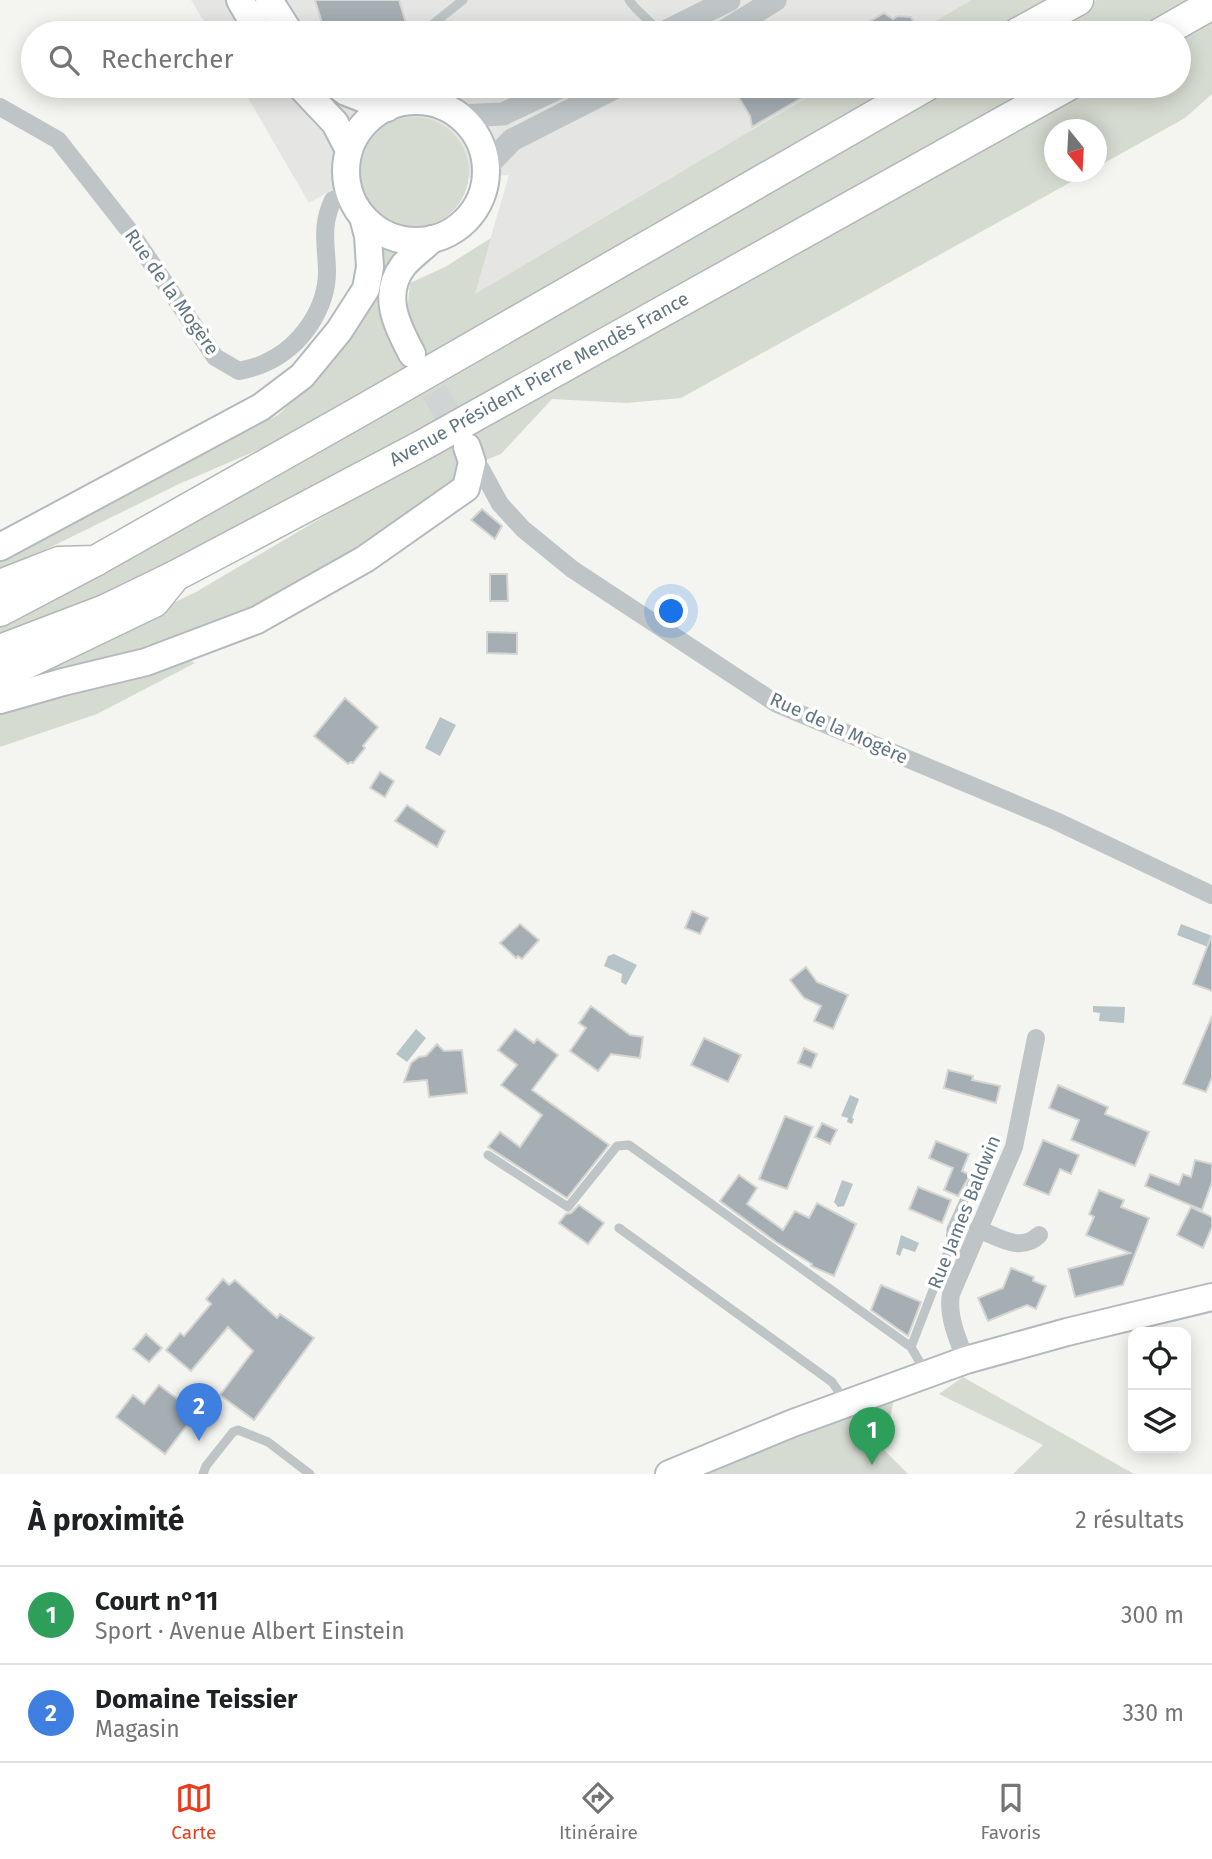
<!DOCTYPE html>
<html lang="fr">
<meta charset="utf-8">
<style>
:root{--surface:#fff;--page:#f2f2f2;--text:#202124;--muted:#757577;--line:#e0e0e0;--accent:#e73d1d}
body{margin:0;font-family:"Fira Sans",sans-serif;background:var(--page);color:var(--text)}
.controls{position:absolute;right:21px;bottom:21px;display:grid;overflow:hidden;border-radius:14px;box-shadow:0 4px 18px #0003}
.controls button{width:63px;height:63px;display:grid;place-items:center;padding:0;border:0;border-bottom:2px solid var(--line);background:var(--surface);color:var(--text);font:35px sans-serif}
.compass{position:absolute;left:1044px;top:119px;width:63px;height:63px;border-radius:50%;background:var(--surface);box-shadow:0 4px 18px #0003;rotate:162deg}
.you{position:absolute;left:672px;top:612px;width:24px;height:24px;margin:-18px;border:5px solid #fff;border-radius:50%;background:#1a73e8;box-shadow:0 0 0 10px #1a73e833}
.badge{display:grid;place-items:center;width:46px;height:46px;border-radius:50%;background:var(--accent);color:#fff;font-size:23px;font-weight:700}
.pin{position:absolute;translate:-50% -58px;filter:drop-shadow(0 2px 4px #0008)}
.pin::after{content:'';position:absolute;top:37px;width:24px;height:21px;background:inherit;clip-path:polygon(0 0,100% 0,50% 100%)}
.list{margin:0;padding:0;list-style:none}
h2{display:flex;justify-content:space-between;align-items:center;height:91px;margin:0;padding:0 28px;font-size:30px}
h2 small{font-size:23px;font-weight:400;color:var(--muted)}
.list li{display:grid;grid-template-columns:46px 1fr auto;gap:21px;align-items:center;box-sizing:border-box;height:98px;padding:0 28px;border-top:2px solid var(--line)}
.list b{display:block;font-size:26px;white-space:nowrap}
.list p{margin:0;font-size:23px;white-space:nowrap;color:var(--muted)}
.list em{font-size:23px;font-style:normal;color:var(--muted)}
.icon{flex:none;width:38px;height:38px;fill:none;stroke:currentColor;stroke-width:2;stroke-linecap:round;stroke-linejoin:round}
.map{position:relative;flex:none;width:1212px;height:1474px;overflow:hidden}
.search{position:absolute;background:var(--surface);box-shadow:0 4px 18px #0003;left:21px;right:21px;top:21px;height:77px;display:flex;align-items:center;gap:18px;box-sizing:border-box;padding:0 24px;border-radius:38px;color:var(--muted);font-size:26px}
.sheet{height:287px;background:var(--surface)}
nav{display:flex;justify-content:space-around;align-items:center;box-sizing:border-box;height:98px;border-top:2px solid var(--line);background:var(--surface);font-size:19px;color:var(--muted)}
nav a{display:grid;justify-items:center;gap:4px}
nav .on{color:var(--accent)}
.map>svg:first-child{display:block}
.built{fill:#e5e5e3}
.green{fill:#d6dbd1}
.water{fill:#b6c4c7}
.building{fill:#a5afb3;stroke:#d5d5d3;stroke-width:2}
.lines{fill:none;stroke-linecap:round;stroke-linejoin:round}
.secondary-tunnel{stroke:#d0d4d4;stroke-width:26;stroke-dasharray:26 13;stroke-linecap:butt}
.secondary-casing{stroke:#b3b9bd;stroke-width:30}
.primary-casing{stroke:#b2b7ba;stroke-width:33}
.trunk-casing{stroke:#b2b6b9;stroke-width:33}
.service{stroke:#bfc4c6;stroke-width:9}
.minor{stroke:#bfc4c6;stroke-width:18}
.tertiary{stroke:#bfc4c6;stroke-width:23}
.secondary{stroke:#fff;stroke-width:26}
.primary{stroke:#fff;stroke-width:30}
.trunk{stroke:#fff;stroke-width:30}
.labels{text-anchor:middle;dominant-baseline:central;stroke-width:7;stroke-linejoin:round;paint-order:stroke}
.street-label{font-size:19px;fill:#627682;stroke:#fff}
</style>
<div class="map">
<svg width="1212" height="1474" viewBox="0 0 1212 1474">
<rect width="100%" height="100%" fill="#f4f4f0"/>
<g class="built">
<path d="M 191,0 L 971,0 L 915,33 L 211,33 Z"/>
<path d="M 241,86 L 826,86 L 474,295 L 509,175 L 469,178 L 465,151 L 458,139 L 360,160 L 359,174 L 309,203 Z"/>
</g>
<g class="green">
<path d="M 971,0 L 1055,0 L 993,33 L 915,33 Z"/>
<path d="M 1097,0 L 1202,0 L 1142,33 L 1034,33 Z"/>
<path d="M 1212,18 L 1212,94 L 1185,118 L 1097,167 L 1096,130 L 1054,130 L 1054,172 L 1089,172 L 681,398 L 627,403 L 552,399 L 501,454 L 486,460 L 473,441 L 461,459 L 457,486 L 405,521 L 234,621 L 143,654 L 0,686 L 196,592 L 394,475 L 1090,86 L 1179,86 L 1179,36 Z"/>
<path d="M 826,86 L 904,86 L 288,437 L 179,484 L 0,572 L 0,558 L 278,415 L 329,366 L 360,324 L 370,307 L 382,248 L 400,255 L 407,357 L 424,347 C 407,322 406,313 410,283 L 445,267 L 491,238 L 475,294 Z"/>
<path d="M 945,86 L 1048,86 L 539,367 L 142,578 L 0,635 L 0,621 L 851,141 Z"/>
<circle cx="414" cy="172" r="55"/>
<path d="M 191,661 L 195,663 L 97,714 L 0,747 L 0,711 Z"/>
<path d="M 963,1377 L 1134,1474 L 1013,1474 L 1043,1445 L 939,1394 Z"/>
<path d="M 894,1397 L 889,1425 L 871,1437 L 908,1474 L 698,1474 Z"/>
</g>
<g class="water">
<path d="M 440,717 L 456,725 L 440,756 L 425,748 Z"/>
<path d="M 1181,924 L 1212,936 L 1208,947 L 1177,935 Z"/>
<path d="M 614,954 L 637,965 L 626,985 L 621,982 L 622,974 L 604,966 L 608,956 Z"/>
<path d="M 1093,1006 L 1125,1007 L 1124,1023 L 1099,1021 L 1100,1013 L 1093,1012 Z"/>
<path d="M 416,1029 L 426,1038 L 407,1062 L 396,1054 Z"/>
<path d="M 850,1095 L 859,1099 L 852,1118 L 854,1119 L 852,1124 L 847,1122 L 848,1118 L 841,1116 Z"/>
<path d="M 842,1180 L 853,1184 L 844,1206 L 838,1207 L 834,1202 Z"/>
<path d="M 901,1235 L 919,1243 L 915,1252 L 903,1248 L 900,1256 L 896,1254 Z"/>
</g>
<g class="building">
<path d="M 315,0 L 399,0 L 409,33 L 325,33 Z"/>
<path d="M 884,13 L 893,19 L 898,16 L 911,17 L 920,33 L 850,33 Z"/>
<path d="M 732,86 L 822,86 L 752,127 L 750,116 Z"/>
<path d="M 482,509 L 502,526 L 495,539 L 471,520 Z"/>
<path d="M 490,574 L 507,574 L 508,601 L 490,601 Z"/>
<path d="M 487,632 L 517,633 L 517,654 L 487,653 Z"/>
<path d="M 345,698 L 378,727 L 363,746 L 365,748 L 353,763 L 351,762 L 348,764 L 314,736 Z"/>
<path d="M 380,772 L 394,781 L 385,797 L 370,788 Z"/>
<path d="M 407,805 L 445,831 L 437,847 L 395,821 Z"/>
<path d="M 692,911 L 708,918 L 700,934 L 685,928 Z"/>
<path d="M 520,924 L 539,940 L 522,959 L 518,956 L 516,958 L 500,943 Z"/>
<path d="M 1211,937 L 1212,937 L 1212,991 L 1193,984 Z"/>
<path d="M 806,967 L 817,982 L 848,995 L 833,1029 L 814,1021 L 821,1006 L 804,998 L 790,980 Z"/>
<path d="M 591,1006 L 630,1035 L 643,1037 L 640,1058 L 611,1054 L 598,1071 L 570,1051 L 586,1028 L 579,1023 Z"/>
<path d="M 1212,1016 L 1212,1077 L 1206,1092 L 1183,1084 Z"/>
<path d="M 515,1029 L 534,1043 L 537,1039 L 558,1055 L 532,1090 L 609,1145 L 567,1198 L 488,1147 L 500,1132 L 520,1147 L 542,1115 L 501,1085 L 517,1065 L 498,1050 Z"/>
<path d="M 704,1038 L 741,1055 L 728,1082 L 691,1065 Z"/>
<path d="M 437,1044 L 444,1051 L 462,1050 L 467,1093 L 429,1097 L 427,1080 L 404,1082 L 411,1063 L 419,1057 L 426,1056 Z"/>
<path d="M 804,1048 L 817,1054 L 811,1068 L 798,1063 Z"/>
<path d="M 948,1070 L 973,1076 L 972,1080 L 1000,1086 L 996,1103 L 944,1088 Z"/>
<path d="M 1058,1085 L 1108,1107 L 1105,1114 L 1149,1132 L 1135,1166 L 1071,1140 L 1079,1120 L 1049,1108 Z"/>
<path d="M 785,1116 L 813,1127 L 787,1189 L 759,1179 Z"/>
<path d="M 822,1123 L 837,1130 L 830,1144 L 815,1137 Z"/>
<path d="M 1043,1140 L 1079,1155 L 1071,1174 L 1060,1169 L 1049,1195 L 1024,1185 Z"/>
<path d="M 936,1141 L 969,1154 L 962,1171 L 970,1175 L 958,1196 L 944,1190 L 953,1168 L 929,1158 Z"/>
<path d="M 1195,1160 L 1212,1164 L 1212,1182 L 1202,1210 L 1145,1186 L 1150,1174 L 1179,1185 L 1183,1174 L 1191,1177 Z"/>
<path d="M 739,1175 L 757,1188 L 747,1204 L 783,1230 L 795,1211 L 809,1218 L 817,1203 L 856,1224 L 834,1276 L 811,1266 L 812,1264 L 776,1242 L 720,1201 Z"/>
<path d="M 918,1187 L 951,1200 L 942,1223 L 909,1209 Z"/>
<path d="M 1099,1190 L 1124,1200 L 1121,1207 L 1149,1218 L 1123,1285 L 1075,1297 L 1068,1269 L 1130,1253 L 1086,1235 L 1094,1217 L 1089,1214 Z"/>
<path d="M 579,1205 L 604,1223 L 588,1244 L 559,1223 L 566,1214 L 571,1213 Z"/>
<path d="M 1191,1207 L 1212,1217 L 1212,1227 L 1203,1248 L 1177,1235 Z"/>
<path d="M 1011,1268 L 1034,1277 L 1033,1281 L 1046,1286 L 1036,1309 L 1027,1305 L 988,1321 L 978,1298 L 1003,1288 Z"/>
<path d="M 223,1279 L 229,1285 L 235,1280 L 277,1318 L 280,1314 L 314,1338 L 254,1420 L 220,1395 L 253,1351 L 228,1327 L 191,1371 L 166,1350 L 180,1333 L 184,1336 L 211,1304 L 206,1299 Z"/>
<path d="M 881,1285 L 921,1302 L 908,1336 L 871,1310 Z"/>
<path d="M 146,1334 L 162,1348 L 149,1362 L 133,1349 Z"/>
<path d="M 159,1385 L 196,1413 L 165,1454 L 116,1417 L 133,1395 L 144,1404 Z"/>
</g>
<g class="lines">
<path class="secondary-tunnel" d="M 414,358 L 467,446"/>
<g class="secondary-casing">
<g id="secondary">
<path d="M 240,0 L 259,33"/>
<path d="M 269,0 L 290,33"/>
<path d="M 300,86 L 335,123 L 349,150"/>
<path d="M 338,86 L 346,92 L 387,108"/>
<circle cx="416" cy="171" r="70"/>
<path d="M 412,354 C 397,326 381,295 403,266 C 411,256 423,248 432,239"/>
<path d="M 0,547 L 261,407 L 302,376 L 339,331 L 366,289 L 370,267 L 368,236 L 363,217"/>
<path d="M 0,700 L 63,682 L 146,662 L 257,620 L 365,559 L 466,488 L 472,462 L 467,447"/>
<path d="M 669,1474 L 793,1423 L 966,1360 L 1067,1332 L 1212,1297"/>
</g>
</g>
<g class="primary-casing">
<g id="primary">
<path d="M 1018,33 L 1078,0"/>
<path d="M 1161,33 L 1212,4"/>
<path d="M 0,585 L 59,562 L 95,561 L 364,409 L 926,86"/>
<path d="M 0,676 L 154,602 L 175,576 L 421,446 L 1067,86"/>
</g>
</g>
<g class="trunk-casing">
<g id="trunk">
<path d="M 0,611 L 95,561"/>
<path d="M 0,650 L 105,610 L 175,576"/>
</g>
</g>
<g class="service">
<path d="M 629,0 C 637,13 651,19 658,33"/>
<path d="M 426,33 L 428,28 L 463,0"/>
<path d="M 419,86 L 420,102"/>
<path d="M 488,1155 L 568,1207 L 617,1146 L 629,1145 L 911,1347 L 926,1373"/>
<path d="M 619,1228 L 832,1382 L 846,1402"/>
<path d="M 911,1347 L 950,1246 L 951,1229 L 972,1183"/>
<path d="M 203,1474 L 206,1466 L 233,1432 L 238,1430 L 268,1442 L 310,1474"/>
</g>
<g class="minor">
<path d="M 0,107 L 58,140 L 131,233 L 215,357 L 239,371 C 248,369 257,367 265,363 C 301,347 328,308 327,269 C 326,243 321,225 333,200 L 349,194"/>
<path d="M 472,462 L 481,469 L 500,504 L 523,529 L 572,569 L 777,704 L 1056,821 L 1212,895"/>
<path d="M 978,1229 C 998,1237 1021,1253 1039,1235"/>
<path d="M 966,1360 C 958,1341 947,1315 951,1294 L 1014,1147 L 1036,1038"/>
</g>
<g class="tertiary">
<path d="M 663,33 L 729,0"/>
<path d="M 721,33 L 775,0"/>
<path d="M 458,116 L 503,114 L 562,86"/>
<path d="M 486,167 L 512,140 L 618,86"/>
</g>
<use href="#secondary" class="secondary"/>
<use href="#primary" class="primary"/>
<use href="#trunk" class="trunk"/>
</g>
<g class="labels">
<g class="street-label">
<text transform="translate(172 292) rotate(55)">Rue de la Mogère</text>
<text transform="translate(539 379) rotate(-29)">Avenue Président Pierre Mendès France</text>
<text transform="translate(839 728) rotate(24)">Rue de la Mogère</text>
<text transform="translate(964 1212) rotate(-68)">Rue James Baldwin</text>
</g>
</g>
</svg>
<div class="controls">
<button><svg class="icon" aria-label="locate" viewBox="0 0 24 24"><circle cx="12" cy="12" r="6"/><path d="M12 2v4M12 18v4M2 12h4M18 12h4"/></svg></button>
<button><svg class="icon" aria-label="layers" viewBox="0 0 24 24"><path d="M12 4l9 5-9 5-9-5zM3 14l9 5 9-5"/></svg></button>
</div>
<svg class="compass" viewBox="-18 -18 36 36"><path d="M0-13l5 13h-10z" fill="#e53935"/><path d="M0 13l5-13h-10z" fill="#757577"/></svg>
<div class="you"></div>
<div class="pin badge" style="left:872px;top:1465px;background:#2e9e5b">1</div>
<div class="pin badge" style="left:199px;top:1441px;background:#3f7fe0">2</div>
<div class="search"><svg class="icon" aria-label="search" viewBox="0 0 24 24"><circle cx="10" cy="10" r="6"/><path d="M15 15l6 6"/></svg>Rechercher</div>
</div>
<section class="sheet">
<h2>À proximité<small>2 résultats</small></h2>
<ul class="list">
<li><span class="badge" style="background:#2e9e5b">1</span><div><b>Court n°11</b><p>Sport · Avenue Albert Einstein</p></div><em>300 m</em></li>
<li><span class="badge" style="background:#3f7fe0">2</span><div><b>Domaine Teissier</b><p>Magasin</p></div><em>330 m</em></li>
</ul>
</section>
<nav>
<a class="on"><svg class="icon" aria-label="map" viewBox="0 0 24 24"><path d="M3 6l6-2 6 2 6-2v14l-6 2-6-2-6 2zM9 4v14M15 6v14"/></svg>Carte</a>
<a><svg class="icon" aria-label="directions" viewBox="0 0 24 24"><path d="M12 3l9 9-9 9-9-9zM9 14v-3h6M13 9l2 2-2 2"/></svg>Itinéraire</a>
<a><svg class="icon" aria-label="saved" viewBox="0 0 24 24"><path d="M7 4h10v16l-5-4-5 4z"/></svg>Favoris</a>
</nav>
